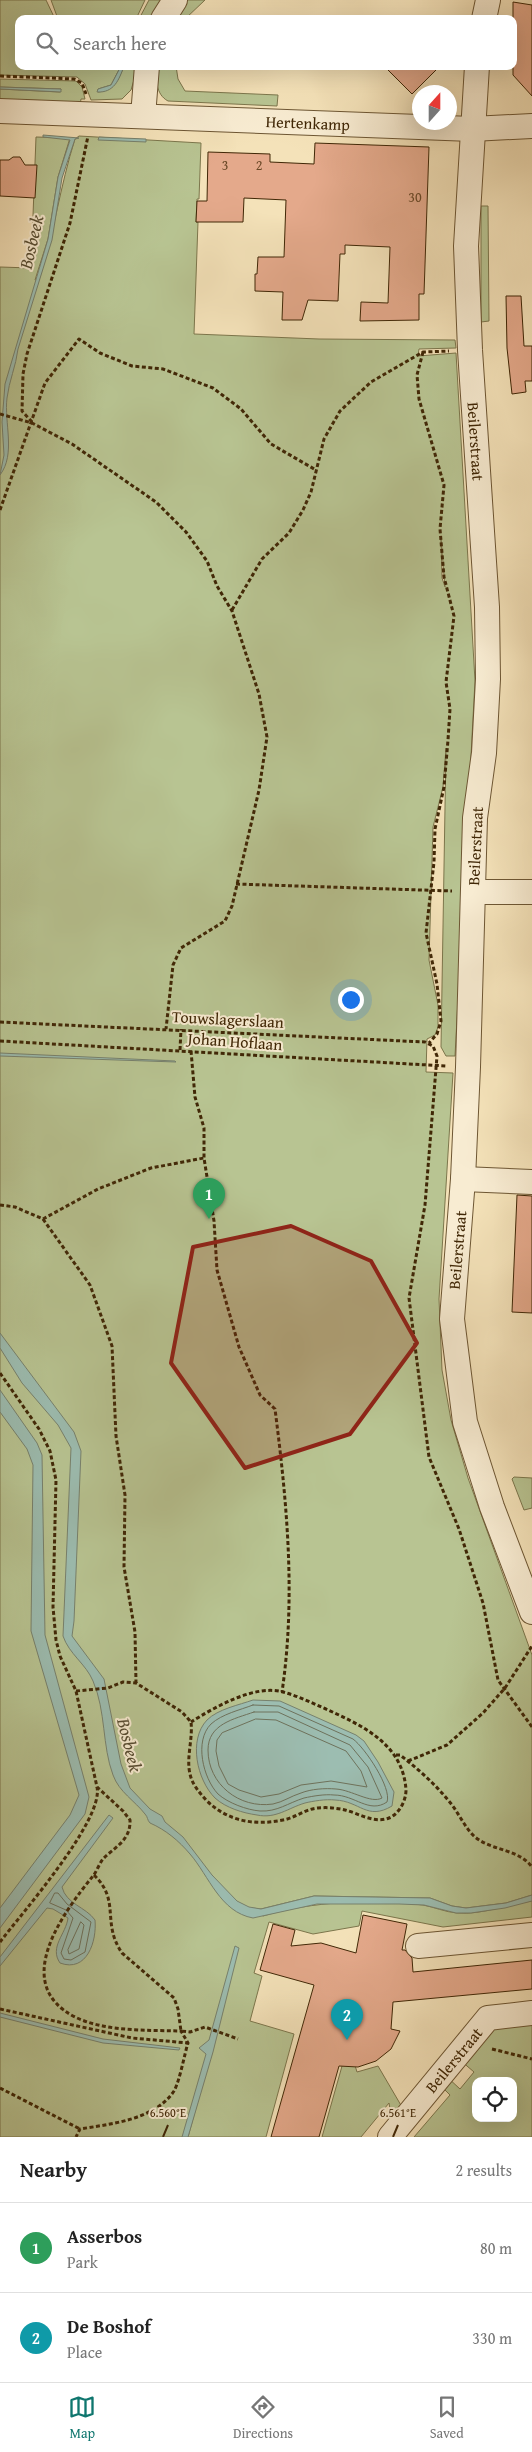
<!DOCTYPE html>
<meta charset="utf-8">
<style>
:root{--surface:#fff;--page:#f2f2f2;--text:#222;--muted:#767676;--line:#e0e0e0;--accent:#0f766e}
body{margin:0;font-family:"Gentium Book Plus",serif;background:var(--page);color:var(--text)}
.controls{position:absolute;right:15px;bottom:15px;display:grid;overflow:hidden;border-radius:10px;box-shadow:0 5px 20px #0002}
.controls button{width:45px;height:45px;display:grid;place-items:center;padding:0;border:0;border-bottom:1px solid var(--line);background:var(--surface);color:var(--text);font:25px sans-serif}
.compass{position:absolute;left:412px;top:85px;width:45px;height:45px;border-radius:50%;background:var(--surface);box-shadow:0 5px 20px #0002;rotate:21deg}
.you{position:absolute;left:350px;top:999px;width:18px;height:18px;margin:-12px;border:4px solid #fff;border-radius:50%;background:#1a73e8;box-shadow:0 0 0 8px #1a73e833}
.badge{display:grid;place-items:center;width:32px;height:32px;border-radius:50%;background:var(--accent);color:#fff;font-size:16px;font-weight:700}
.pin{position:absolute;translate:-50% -41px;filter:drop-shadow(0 1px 2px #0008)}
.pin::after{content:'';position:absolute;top:26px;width:18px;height:15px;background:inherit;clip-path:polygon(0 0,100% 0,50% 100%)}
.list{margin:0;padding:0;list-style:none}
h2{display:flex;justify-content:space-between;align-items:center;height:65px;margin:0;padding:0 20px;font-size:21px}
h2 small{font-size:16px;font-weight:400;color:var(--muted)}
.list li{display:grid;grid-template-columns:32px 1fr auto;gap:15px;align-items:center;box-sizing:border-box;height:90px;padding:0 20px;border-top:1px solid var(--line)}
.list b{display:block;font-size:19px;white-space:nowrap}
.list p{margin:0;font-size:16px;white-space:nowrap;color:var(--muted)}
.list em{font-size:16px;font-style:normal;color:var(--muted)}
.icon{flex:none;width:28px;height:28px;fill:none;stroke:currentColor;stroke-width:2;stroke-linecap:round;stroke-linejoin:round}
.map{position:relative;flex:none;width:532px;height:2137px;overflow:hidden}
.search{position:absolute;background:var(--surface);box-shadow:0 5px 20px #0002;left:15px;right:15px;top:15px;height:55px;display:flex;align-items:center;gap:12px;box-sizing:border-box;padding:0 18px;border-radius:10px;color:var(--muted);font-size:19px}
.sheet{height:245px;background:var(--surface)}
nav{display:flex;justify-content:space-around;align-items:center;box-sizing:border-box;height:70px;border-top:1px solid var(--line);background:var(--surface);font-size:14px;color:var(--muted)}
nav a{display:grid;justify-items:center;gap:2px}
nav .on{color:var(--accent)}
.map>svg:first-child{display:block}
.green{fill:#b8c492;stroke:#7c764c;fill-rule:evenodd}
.water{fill:#9cbdb1;stroke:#77816d}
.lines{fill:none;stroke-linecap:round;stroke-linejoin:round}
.shore{stroke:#6e725c;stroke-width:1}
.building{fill:#e4a98b;stroke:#402706}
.minor-casing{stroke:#6d5633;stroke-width:26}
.path{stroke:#402706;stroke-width:3;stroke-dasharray:4 2.5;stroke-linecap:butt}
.minor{stroke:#f8ecd2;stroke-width:24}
.marked{fill:#8f2418;fill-opacity:0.2;stroke:#8f2418;stroke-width:4;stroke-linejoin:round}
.ticks{fill:none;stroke:#402706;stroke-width:2}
.labels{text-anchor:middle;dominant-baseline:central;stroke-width:4;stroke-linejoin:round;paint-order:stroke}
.number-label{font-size:14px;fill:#694827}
.street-label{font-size:16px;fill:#402706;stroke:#f8ecd2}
.water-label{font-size:18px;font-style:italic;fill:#574c31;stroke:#f8ecd2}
.ticks-label{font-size:12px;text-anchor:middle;fill:#402706;stroke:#f8ecd2;stroke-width:4;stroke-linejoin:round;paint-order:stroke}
</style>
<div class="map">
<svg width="532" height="2137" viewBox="0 0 532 2137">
<rect width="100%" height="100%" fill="#f4e2b9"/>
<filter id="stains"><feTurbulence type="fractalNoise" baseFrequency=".004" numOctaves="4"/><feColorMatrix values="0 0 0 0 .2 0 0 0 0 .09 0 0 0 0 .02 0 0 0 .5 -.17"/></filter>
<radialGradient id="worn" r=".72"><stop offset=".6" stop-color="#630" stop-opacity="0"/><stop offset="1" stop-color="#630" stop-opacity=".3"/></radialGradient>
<g class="green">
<path d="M 0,0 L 46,0 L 55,19 L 19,19 L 19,66 L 121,66 L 111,85 L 98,89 L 98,92 C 114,91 119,79 124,66 L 141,66 L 138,81 L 134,80 L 131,90 L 122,99 L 91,100 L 85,84 L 77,77 L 0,75 Z"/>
<path d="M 51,0 L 145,0 L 136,19 L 58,19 Z"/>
<path d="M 149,0 L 167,0 L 156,19 L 139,19 Z"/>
<path d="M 184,0 L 205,0 L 185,19 L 171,19 Z"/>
<path d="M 154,66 L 176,66 L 178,79 L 185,91 L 278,95 L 277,106 L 168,101 C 155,94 157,79 154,66 Z"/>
<path d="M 0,79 L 76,81 L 82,87 L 85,99 L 81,99 L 80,105 L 0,102 L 0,89 L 60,92 L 61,89 L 0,87 Z"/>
<path d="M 79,136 L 201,143 L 199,199 L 197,199 L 196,222 L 198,222 L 194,334 L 319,339 L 455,340 L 456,348 L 419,349 L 418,356 L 456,353 L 475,681 L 455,1056 L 446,1056 L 441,1047 L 446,748 L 443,787 L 433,827 L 429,960 L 438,1005 L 438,1027 L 435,1035 L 427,1039 L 426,1072 L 453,1073 L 439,1299 L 442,1370 L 451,1420 L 468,1478 L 532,1655 L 532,1895 L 506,1903 L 466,1908 L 452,1906 L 430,1898 L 314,1896 L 261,1909 L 252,1908 L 263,1916 C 313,1901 371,1899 423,1905 C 434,1907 445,1912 457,1913 C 483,1915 507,1904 532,1901 L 532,1917 L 443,1927 L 362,1911 L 359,1926 L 313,1934 L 269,1922 L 254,1973 L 262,1976 L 250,2021 L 294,2034 L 266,2137 L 188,2137 L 224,2005 L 186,2137 L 0,2137 L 0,267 L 31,268 L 36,137 L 70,138 L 58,177 L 48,239 L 35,280 L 39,280 C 54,234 60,186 75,139 ZM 441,539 L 445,587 L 442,578 Z"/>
<path d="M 481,206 L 488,206 L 489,321 L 481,322 Z"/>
<path d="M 514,1477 L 532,1478 L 532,1508 L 524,1510 L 512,1479 Z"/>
<path d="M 532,2016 L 532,2137 L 414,2137 L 450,2095 L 439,2084 L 446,2076 L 460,2089 L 474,2072 L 460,2060 L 486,2027 ZM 476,2081 L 513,2081 L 513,2118 L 476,2118 Z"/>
<path d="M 344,2059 L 354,2062 L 357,2072 L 378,2066 L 402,2107 L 392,2121 L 389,2103 L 361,2137 L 322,2137 Z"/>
</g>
<g class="water">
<path d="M 121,66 L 124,66 C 119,80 114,93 97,92 L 98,89 L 111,85 Z"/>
<path d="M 0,87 L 61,89 L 61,92 L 0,89 Z"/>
<path d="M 43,135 L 79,138 L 75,139 L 62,178 L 52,240 L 18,349 C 16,366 9,381 7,398 C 4,423 16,454 0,475 L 4,455 L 2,422 L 5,384 L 48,239 L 58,177 L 70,140 L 43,137 Z"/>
<path d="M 99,137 L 146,139 L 146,142 L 98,140 Z"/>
<path d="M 0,1053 L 175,1061 L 176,1062 L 0,1056 Z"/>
<path d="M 0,1333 L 74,1432 L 81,1451 L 74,1621 L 72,1636 L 104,1679 L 121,1764 L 130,1788 L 150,1809 L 162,1816 L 165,1822 L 183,1837 L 212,1875 L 237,1901 L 249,1907 L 261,1909 L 314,1896 L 430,1898 L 452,1906 L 466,1908 L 506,1903 L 532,1895 L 532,1901 L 505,1908 L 471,1913 L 456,1913 L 424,1905 L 399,1904 L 317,1904 L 253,1918 C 220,1912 209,1876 190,1854 C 179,1841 166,1830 150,1823 C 147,1820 148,1817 145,1814 C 135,1801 119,1792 113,1775 C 102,1746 106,1711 93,1681 C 86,1664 69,1654 63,1636 L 71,1448 L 58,1425 L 22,1383 L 0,1348 Z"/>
<path d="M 0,1390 L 37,1443 L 42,1455 L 45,1635 L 89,1797 L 85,1814 L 0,1928 L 0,1908 L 70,1815 L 79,1795 L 31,1631 L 33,1465 L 27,1449 L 0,1412 Z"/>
<path d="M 253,1700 L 280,1701 L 356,1735 L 364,1741 L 378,1762 L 394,1792 L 392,1806 C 367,1821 360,1801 335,1800 C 326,1799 313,1801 305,1803 C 288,1808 276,1819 257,1815 C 243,1813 226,1808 215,1798 C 197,1780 188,1740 207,1720 C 218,1709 239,1705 253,1700 Z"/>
<path d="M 109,1815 L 113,1818 L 62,1887 C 66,1904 86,1907 95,1920 C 97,1941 87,1973 60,1963 C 49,1947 66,1934 68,1918 L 53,1909 L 47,1908 L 0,1966 L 0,1957 Z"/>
<path d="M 235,1946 L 239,1948 L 213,2052 L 188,2137 L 182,2137 L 206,2054 L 199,2048 L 209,2040 Z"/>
<path d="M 0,2013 L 103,2039 L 180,2048 L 179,2050 L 103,2043 L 0,2017 Z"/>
</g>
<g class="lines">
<g class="shore">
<path d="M 253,1705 L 279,1706 L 353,1739 C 365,1748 392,1788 387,1802 C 369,1814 355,1795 334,1795 C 325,1794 313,1796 304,1798 C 288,1803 277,1812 260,1811 C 247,1810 228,1803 218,1794 C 203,1778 194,1741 211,1724 C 222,1714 240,1710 253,1705 Z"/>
<path d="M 254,1712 L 278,1712 L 350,1745 L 368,1767 L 382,1798 C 371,1804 352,1790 336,1789 C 325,1788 311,1789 301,1793 C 291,1796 283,1802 273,1804 C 239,1809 208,1784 208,1750 C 208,1724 234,1719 254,1712 Z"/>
<path d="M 256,1719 L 276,1720 L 346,1751 L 361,1771 L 367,1787 L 331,1781 L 301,1785 L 279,1794 L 261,1797 L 239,1790 L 228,1784 L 219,1766 L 216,1751 L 217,1740 L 222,1733 Z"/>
<path d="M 55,1893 L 58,1893 L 67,1904 L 91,1922 L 85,1952 L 71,1960 L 64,1959 L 61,1953 L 73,1918 L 66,1910 L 50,1903 Z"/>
<path d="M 81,1922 L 84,1925 L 79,1949 L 69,1954 L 68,1950 Z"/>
</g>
</g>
<g class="building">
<path d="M 513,2 L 532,5 L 532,96 L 513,75 Z"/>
<path d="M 384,66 L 440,66 L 412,94 Z"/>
<path d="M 315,143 L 429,147 L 424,294 L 419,294 L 419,320 L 360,321 L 361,302 L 388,303 L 390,247 L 345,245 L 345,254 L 340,254 L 338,301 L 308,300 L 302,320 L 282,320 L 283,292 L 255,291 L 255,274 L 257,274 L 258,257 L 284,257 L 286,200 L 244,198 L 243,222 L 196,222 L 197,201 L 207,201 L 208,152 L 270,154 L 270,162 L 314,164 Z"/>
<path d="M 13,157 L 20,157 L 25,165 L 37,165 L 35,198 L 0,196 L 0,160 L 9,160 Z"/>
<path d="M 506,296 L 521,296 L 524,346 L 532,346 L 532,381 L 525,381 L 526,392 L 512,394 L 507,348 Z"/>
<path d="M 517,1195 L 532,1196 L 532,1313 L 512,1312 Z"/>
<path d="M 363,1915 L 407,1924 L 402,1950 L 405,1950 L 412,1958 L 413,1972 L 532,1960 L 532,1989 L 393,2002 L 391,2029 L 400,2031 L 391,2049 L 376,2061 L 358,2067 L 339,2066 L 319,2137 L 271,2137 L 314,1985 L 260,1970 L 273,1924 L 295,1930 L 291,1946 L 321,1943 L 356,1953 Z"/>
</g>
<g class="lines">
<g class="minor-casing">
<g id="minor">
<path d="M 163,19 L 175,0"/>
<path d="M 484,19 L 488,0"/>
<path id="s1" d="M 477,66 L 466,246 L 470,350 L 487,607 L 488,679 L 484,753 L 475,818 L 468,1067 L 463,1179 L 452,1319 L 465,1422 L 492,1507 L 532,1612"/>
<path id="s2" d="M 0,111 L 472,129 L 532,126"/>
<path d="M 143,116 L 147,66"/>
<path d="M 473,892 L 532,892"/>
<path d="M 463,1179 L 532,1182"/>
<path d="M 418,1946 L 532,1935"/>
<path id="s3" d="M 390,2137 L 488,2018 L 532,2013"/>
</g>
</g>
<g class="path">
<path d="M 0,76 L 74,79 L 82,83 L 86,94"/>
<path d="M 423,352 L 417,375 L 419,399 L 444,485 L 440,529 L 444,577 L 454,616 L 446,682 L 450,709 L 448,740 L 444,787 L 435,829 L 434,862 L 426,933 L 437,984 L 441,1021 L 437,1034 L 429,1043"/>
<path d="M 0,414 L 32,423 L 72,444 L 156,502 L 186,532 L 207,561 L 217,586 L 232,611 L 259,694 L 267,737 L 259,790 L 232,906 L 225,921 L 181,948 L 173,965 L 166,1029"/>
<path d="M 32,422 L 22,411 L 23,374 L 27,354 L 70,223 L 88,136"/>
<path d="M 0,510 L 45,383 L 79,339 L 100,353 L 132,366 L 163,369 L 213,388 L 241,409 L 271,444 L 316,470"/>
<path d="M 232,610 L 262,559 L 289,533 L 303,510 L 311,492 L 324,439 L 340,411 L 371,382 L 423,352 L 449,351"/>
<path d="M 236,884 L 452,891"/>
<path d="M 0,1022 L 425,1042 L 433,1046 L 437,1056 L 425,1205 L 409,1298 L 429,1457 L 459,1529 L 483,1603 L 498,1680 L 532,1727"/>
<path d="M 0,1041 L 446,1066"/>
<path d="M 180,1050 L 181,1029"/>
<path d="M 191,1051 L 195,1097 L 204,1128 L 204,1158 L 214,1221 L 217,1270 L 239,1347 L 260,1395 L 275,1409 C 287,1503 296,1597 282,1692"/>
<path d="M 0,1205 L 15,1207 L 43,1219 L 98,1189 L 151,1168 L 204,1158"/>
<path d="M 43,1219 L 90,1285 L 112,1346 L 116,1436 L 125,1495 L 124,1567 L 135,1632 L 136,1683"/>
<path d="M 0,1373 L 39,1429 L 50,1451 L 56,1480 L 53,1607 L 56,1640 L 60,1656 L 76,1691 L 97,1787 L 123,1811 L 130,1820 C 131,1841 113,1848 103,1859 C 99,1864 97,1871 93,1876 C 63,1913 10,1984 75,2017 C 106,2032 147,2030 181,2031 L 188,2043 C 184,2056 180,2080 174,2091 C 155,2120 110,2124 80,2129 L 76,2137"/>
<path d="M 76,1691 L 108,1688 L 123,1682 L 136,1683 L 182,1712 L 191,1722 C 193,1739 186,1758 190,1774 C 192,1784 199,1792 206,1800 C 227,1821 254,1826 283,1820 C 295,1818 305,1809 318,1808 C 327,1807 336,1808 345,1810 C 358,1813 374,1824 389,1818 C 399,1814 406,1801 406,1790 C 403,1744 363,1726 326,1709 C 312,1703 298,1696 283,1692 C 255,1684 215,1707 191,1722"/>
<path d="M 396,1755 L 400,1755 C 417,1768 434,1783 448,1800 C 458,1811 464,1827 475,1837 C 492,1851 519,1849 532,1867"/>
<path d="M 408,1761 L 447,1745 L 483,1713 L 505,1688 L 532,1646"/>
<path d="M 94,1875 C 121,1901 101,1922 122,1953 L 174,1998 L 178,2009 L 181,2031 L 190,2032 L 205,2027 L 238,2039"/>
<path d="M 0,1942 C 22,1913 104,1820 97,1787"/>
<path d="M 0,2009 L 132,2038 L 188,2043"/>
<path d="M 492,2049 L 532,2059"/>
<path d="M 0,2088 L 80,2129"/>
</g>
<use href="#minor" class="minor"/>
</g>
<path class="marked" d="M 291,1226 L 371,1261 L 417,1343 L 350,1434 L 245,1468 L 171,1363 L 193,1247 Z"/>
<path class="ticks" d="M 163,2137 L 168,2125M 393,2137 L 398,2125"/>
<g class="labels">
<g class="number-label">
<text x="225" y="165">3</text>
<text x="259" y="165">2</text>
<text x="415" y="197">30</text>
</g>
<g class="street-label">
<text stroke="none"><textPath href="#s2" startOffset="308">Hertenkamp</textPath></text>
<text stroke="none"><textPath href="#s1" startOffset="376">Beilerstraat</textPath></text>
<text transform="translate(475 846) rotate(-87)">Beilerstraat</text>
<text transform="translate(228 1019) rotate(3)">Touwslagerslaan</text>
<text transform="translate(235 1041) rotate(4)">Johan Hoflaan</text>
<text transform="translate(457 1250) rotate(-85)">Beilerstraat</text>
<text stroke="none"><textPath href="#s3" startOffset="100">Beilerstraat</textPath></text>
</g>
<g class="water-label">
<text transform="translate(31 242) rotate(-77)">Bosbeek</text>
<text transform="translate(130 1745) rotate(76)">Bosbeek</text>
</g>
</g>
<g class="ticks-label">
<text x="168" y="2117">6.560°E</text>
<text x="398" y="2117">6.561°E</text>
</g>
<rect width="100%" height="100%" filter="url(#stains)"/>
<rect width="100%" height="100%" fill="url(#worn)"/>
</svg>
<div class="controls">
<button><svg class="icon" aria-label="locate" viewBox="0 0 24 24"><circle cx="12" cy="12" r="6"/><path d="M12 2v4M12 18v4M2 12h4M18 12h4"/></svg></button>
</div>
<svg class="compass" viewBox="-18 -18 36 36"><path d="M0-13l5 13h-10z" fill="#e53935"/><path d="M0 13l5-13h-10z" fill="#767676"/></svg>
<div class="you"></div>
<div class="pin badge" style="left:209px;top:1219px;background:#2e9e5b">1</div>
<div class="pin badge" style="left:347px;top:2040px;background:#0f9aa8">2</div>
<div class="search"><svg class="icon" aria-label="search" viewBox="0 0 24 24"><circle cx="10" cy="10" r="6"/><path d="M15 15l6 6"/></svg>Search here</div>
</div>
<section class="sheet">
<h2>Nearby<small>2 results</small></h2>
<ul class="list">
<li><span class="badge" style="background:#2e9e5b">1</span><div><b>Asserbos</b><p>Park</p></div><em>80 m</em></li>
<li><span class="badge" style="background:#0f9aa8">2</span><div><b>De Boshof</b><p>Place</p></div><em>330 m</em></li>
</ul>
</section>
<nav>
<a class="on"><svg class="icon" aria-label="map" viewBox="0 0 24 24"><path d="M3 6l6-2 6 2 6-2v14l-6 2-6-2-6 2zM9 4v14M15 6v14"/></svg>Map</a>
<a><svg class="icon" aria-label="directions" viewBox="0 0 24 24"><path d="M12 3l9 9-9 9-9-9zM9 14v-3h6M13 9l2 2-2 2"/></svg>Directions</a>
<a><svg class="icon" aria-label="saved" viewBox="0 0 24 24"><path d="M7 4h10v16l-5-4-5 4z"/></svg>Saved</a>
</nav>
